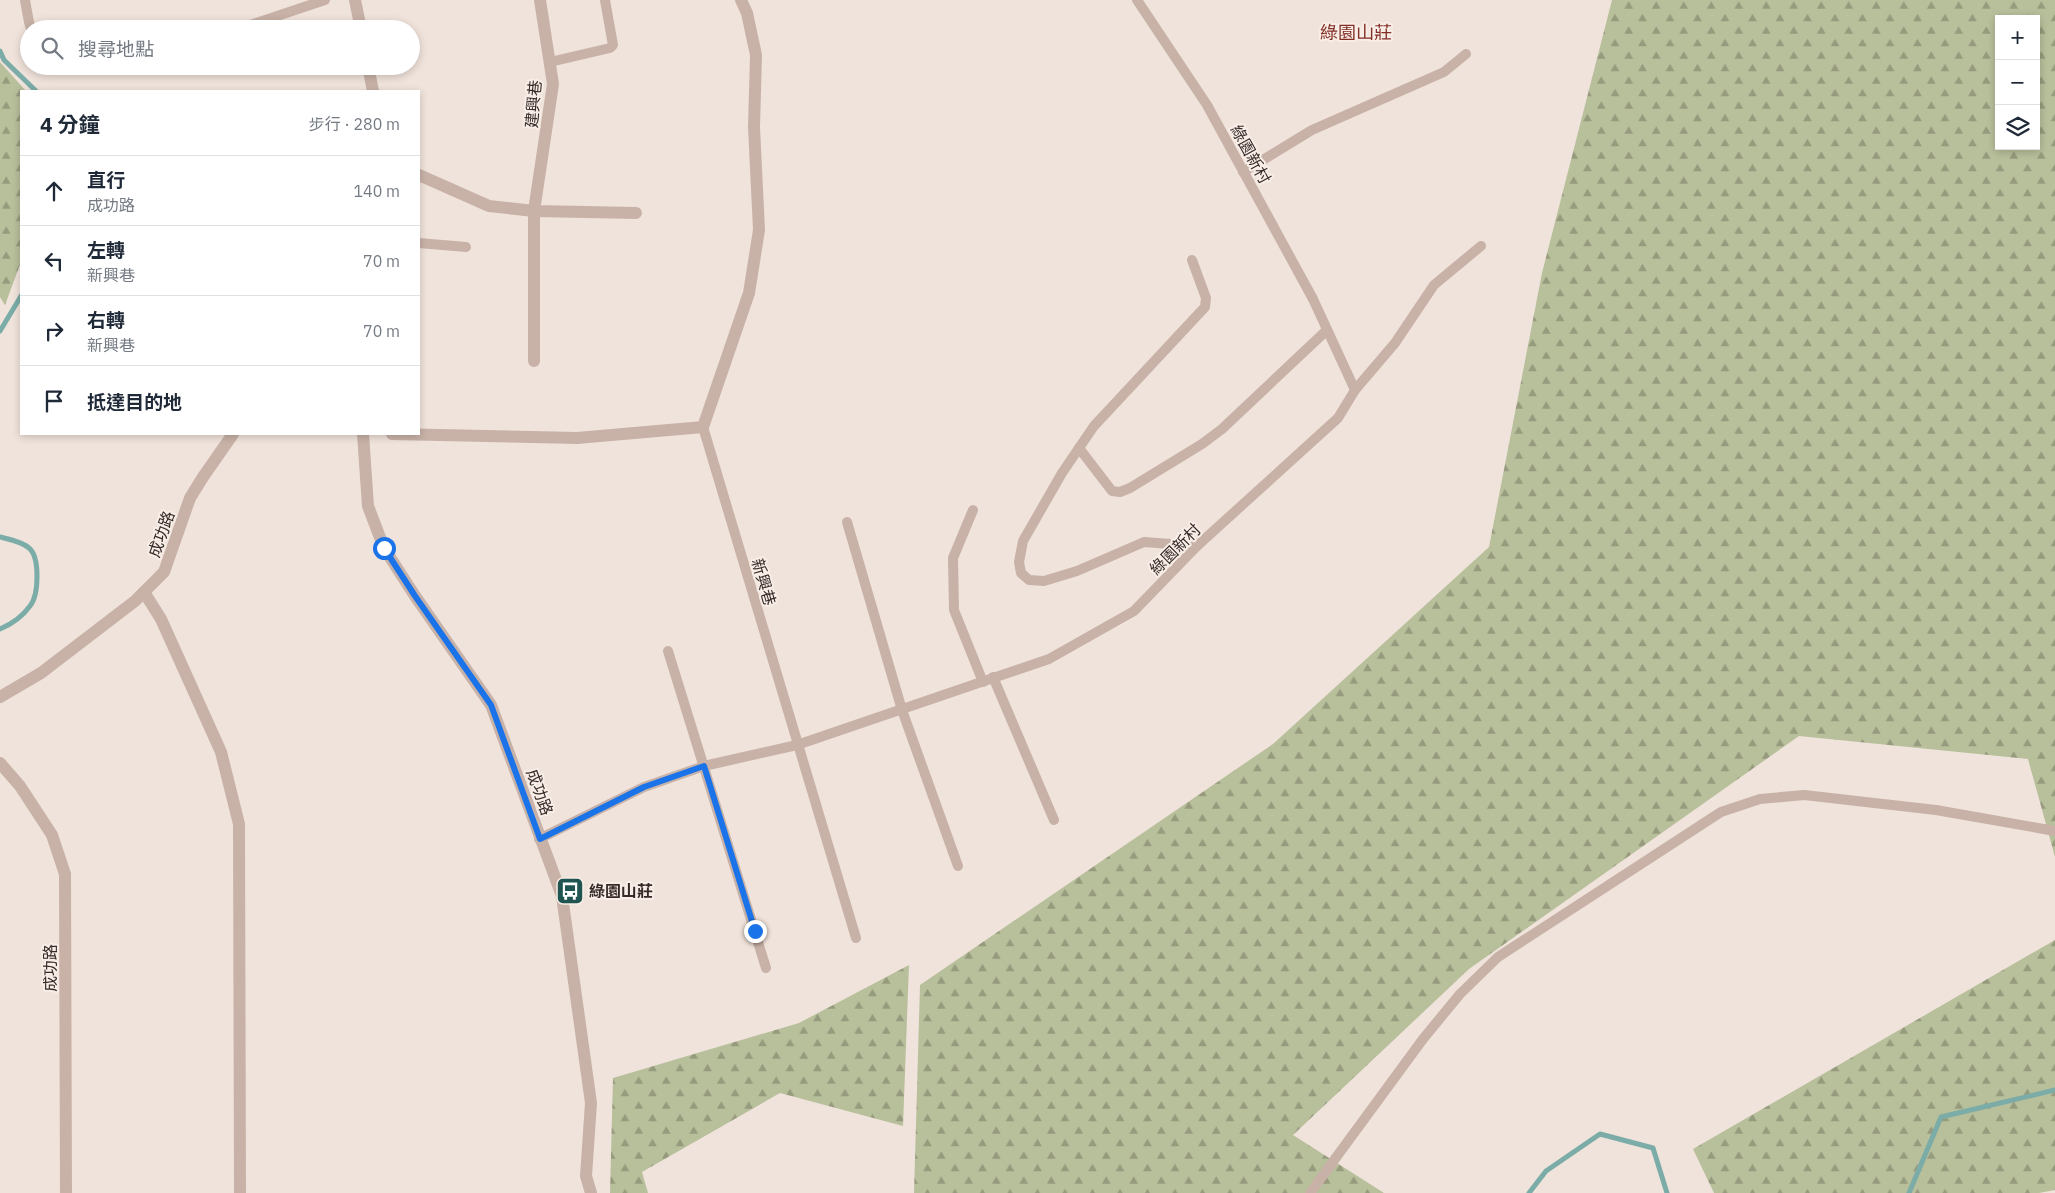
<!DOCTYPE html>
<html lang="zh-TW">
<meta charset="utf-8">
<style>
:root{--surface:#fff;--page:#f2f2f3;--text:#1f2937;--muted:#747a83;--line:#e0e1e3}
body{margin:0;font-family:"IBM Plex Sans","Noto Sans TC",sans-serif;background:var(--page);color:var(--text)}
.controls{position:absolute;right:15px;top:15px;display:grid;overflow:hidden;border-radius:0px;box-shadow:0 2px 8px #0003}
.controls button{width:45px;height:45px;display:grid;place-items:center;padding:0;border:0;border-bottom:1px solid var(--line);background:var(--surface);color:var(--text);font:25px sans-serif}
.stop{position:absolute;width:15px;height:15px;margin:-11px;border:4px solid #1a73e8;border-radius:50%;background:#fff}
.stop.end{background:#1a73e8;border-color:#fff;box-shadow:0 1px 5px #0008}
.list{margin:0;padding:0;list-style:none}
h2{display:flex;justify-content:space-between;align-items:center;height:65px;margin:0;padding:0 20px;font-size:21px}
h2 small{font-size:16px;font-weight:400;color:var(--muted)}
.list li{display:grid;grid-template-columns:32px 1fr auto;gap:15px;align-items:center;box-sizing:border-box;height:70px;padding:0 20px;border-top:1px solid var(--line)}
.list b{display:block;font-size:19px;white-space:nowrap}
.list p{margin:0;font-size:16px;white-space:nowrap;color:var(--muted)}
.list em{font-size:16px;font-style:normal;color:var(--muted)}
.icon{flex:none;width:28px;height:28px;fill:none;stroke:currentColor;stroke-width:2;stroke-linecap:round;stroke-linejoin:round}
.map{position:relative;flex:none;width:2055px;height:1193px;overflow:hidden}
.search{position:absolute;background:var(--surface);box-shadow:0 2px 8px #0003;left:20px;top:20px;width:400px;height:55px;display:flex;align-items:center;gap:12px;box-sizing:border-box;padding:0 18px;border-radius:28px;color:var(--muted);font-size:19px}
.panel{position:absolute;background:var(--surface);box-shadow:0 2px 8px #0003;left:20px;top:90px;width:400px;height:345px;border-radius:0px}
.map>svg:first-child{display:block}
.forest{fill:url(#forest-firs);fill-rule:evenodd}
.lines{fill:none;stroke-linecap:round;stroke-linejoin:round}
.stream{stroke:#7baca7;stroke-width:5}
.lane{stroke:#c8b2a7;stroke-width:10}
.street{stroke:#c8b2a7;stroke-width:12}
.route{stroke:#1a73e8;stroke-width:6}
.labels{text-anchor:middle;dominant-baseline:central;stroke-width:4;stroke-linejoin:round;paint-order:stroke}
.street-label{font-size:16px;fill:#352a27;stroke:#f8eee7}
.poi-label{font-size:16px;font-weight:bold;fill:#352a27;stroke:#f8eee7;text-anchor:start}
.neighbourhood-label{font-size:18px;fill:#802d24;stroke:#f8eee7}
</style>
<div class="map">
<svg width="2055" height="1193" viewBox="0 0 2055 1193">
<defs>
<pattern id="forest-firs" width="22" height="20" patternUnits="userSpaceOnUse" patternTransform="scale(1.25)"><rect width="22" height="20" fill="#b8bf9b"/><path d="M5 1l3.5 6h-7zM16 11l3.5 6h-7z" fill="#969b7e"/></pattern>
</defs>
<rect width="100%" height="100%" fill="#f0e3db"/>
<g class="forest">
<path d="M 1612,0 L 2055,0 L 2055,857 L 2028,759 L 1799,736 L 1469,969 L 1293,1135 L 1384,1193 L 914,1193 L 920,985 L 1273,744 L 1489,547 L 1542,273 ZM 1999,19 L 2036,19 L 2036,146 L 1999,146 Z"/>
<path d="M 0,62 L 26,91 L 21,91 L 21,262 L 5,305 L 0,297 Z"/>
<path d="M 2055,940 L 2055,1190 L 2039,1193 L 1714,1193 L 1693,1149 Z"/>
<path d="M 909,965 L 903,1126 L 780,1093 L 642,1172 L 648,1193 L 610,1193 L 613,1078 L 799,1023 Z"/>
</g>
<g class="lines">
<g class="stream">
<path d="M 0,51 L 4,60 L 36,91"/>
<path d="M 0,331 L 21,296"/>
<path d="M 0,537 C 8,539 23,542 29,548 C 40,557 39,595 30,606 C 22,617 12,624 0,629"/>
<path d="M 1529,1193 L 1546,1171 L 1600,1134 L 1653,1148 L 1667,1193"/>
<path d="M 1909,1193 L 1941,1117 L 2055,1090"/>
</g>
<g class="lane">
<path d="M 25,0 L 29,22 L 31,29"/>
<path d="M 1137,0 L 1207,105 L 1313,299 L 1355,390"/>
<path d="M 238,29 L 325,0"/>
<path d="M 550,62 L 610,48 L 613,45 L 605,0"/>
<path d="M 1243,172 L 1312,130 L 1444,72 L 1466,54"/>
<path d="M 419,243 L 466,247"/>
<path d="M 1192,260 L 1206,298 L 1205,307 L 1094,426 L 1062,473 L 1023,541 L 1019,562 L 1021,573 L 1029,580 L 1044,581 L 1077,571 L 1144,542 L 1197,546"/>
<path d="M 703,427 L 856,938"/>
<path d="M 1079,448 L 1112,491 L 1120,492 L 1130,488 L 1202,444 L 1222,429 L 1327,330"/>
<path d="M 973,510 L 953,558 L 954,610 L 983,682"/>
<path d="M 847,522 L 902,710 L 958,866"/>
<path d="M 668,651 L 766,968"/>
<path d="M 993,677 L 1054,820"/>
<path d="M 539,839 L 644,787 L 704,766 L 797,745 L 1049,659 L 1134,611 L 1197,546 L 1338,418 L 1355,390 L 1395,343 L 1434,285 L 1481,246"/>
<path d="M 1310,1193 L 1423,1039 L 1460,994 L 1498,957 L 1721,812 L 1760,799 L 1804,795 L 1936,810 L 2055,831"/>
</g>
<g class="street">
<path d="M 355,0 L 361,29"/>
<path d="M 368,66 L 373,91"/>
<path d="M 419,175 L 489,206 L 534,211 L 636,213"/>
<path d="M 534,361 L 534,211 L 553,84 L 540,0"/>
<path d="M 363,434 L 368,506 L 384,548 L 415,596 L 491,705 L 562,896 L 591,1103 L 586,1176 L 591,1193"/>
<path d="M 392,434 L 577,438 L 703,427 L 749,293 L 759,230 L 754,127 L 756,55 L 747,13 L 741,0"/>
<path d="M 144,592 L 161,619 L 221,752 L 239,824 L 240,1193"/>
<path d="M 0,697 L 41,673 L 135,601 L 164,572 L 190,498 L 203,477 L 233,434"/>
<path d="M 0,763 L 20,786 L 52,835 L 65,874 L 66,1193"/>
</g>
</g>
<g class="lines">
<path class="route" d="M 384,548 L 415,596 L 491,705 L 540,839 L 644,787 L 704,766 L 755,931"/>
</g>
<defs>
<g id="bus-square" transform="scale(1.4375)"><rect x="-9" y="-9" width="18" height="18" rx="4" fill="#1f5450" stroke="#f8eee7"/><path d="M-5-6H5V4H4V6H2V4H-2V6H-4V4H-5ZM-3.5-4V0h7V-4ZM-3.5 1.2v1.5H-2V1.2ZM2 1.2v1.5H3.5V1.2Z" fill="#fff"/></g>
</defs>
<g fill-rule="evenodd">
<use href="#bus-square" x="570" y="891"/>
</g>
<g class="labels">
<g class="street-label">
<text transform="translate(533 104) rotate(-85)">建興巷</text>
<text transform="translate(1251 154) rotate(61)">綠園新村</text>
<text transform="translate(161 534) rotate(-70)">成功路</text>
<text transform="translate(1175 549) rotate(-45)">綠園新村</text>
<text transform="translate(764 582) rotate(74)">新興巷</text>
<text transform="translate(540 792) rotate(70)">成功路</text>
<text transform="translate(50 968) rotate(-90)">成功路</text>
</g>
<g class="poi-label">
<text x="589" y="891">綠園山莊</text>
</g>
<g class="neighbourhood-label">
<text x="1356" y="32">綠園山莊</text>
</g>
</g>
</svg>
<div class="controls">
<button>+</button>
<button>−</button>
<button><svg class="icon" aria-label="layers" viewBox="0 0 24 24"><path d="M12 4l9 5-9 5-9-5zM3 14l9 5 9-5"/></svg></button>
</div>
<div class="stop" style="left:384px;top:548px"></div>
<div class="stop end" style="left:755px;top:931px"></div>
<div class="search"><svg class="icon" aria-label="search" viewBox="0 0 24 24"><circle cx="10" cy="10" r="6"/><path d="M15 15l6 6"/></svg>搜尋地點</div>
<section class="panel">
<h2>4 分鐘<small>步行 · 280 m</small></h2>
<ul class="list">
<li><svg class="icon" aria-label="ahead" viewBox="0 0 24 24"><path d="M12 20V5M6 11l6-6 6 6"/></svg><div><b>直行</b><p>成功路</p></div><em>140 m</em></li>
<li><svg class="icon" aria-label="left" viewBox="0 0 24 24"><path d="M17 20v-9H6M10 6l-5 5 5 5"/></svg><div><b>左轉</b><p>新興巷</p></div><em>70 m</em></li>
<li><svg class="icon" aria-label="right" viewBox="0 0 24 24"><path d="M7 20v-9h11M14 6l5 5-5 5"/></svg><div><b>右轉</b><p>新興巷</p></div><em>70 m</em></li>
<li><svg class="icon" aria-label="arrive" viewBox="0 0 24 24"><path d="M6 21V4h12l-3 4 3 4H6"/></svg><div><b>抵達目的地</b></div></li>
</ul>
</section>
</div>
